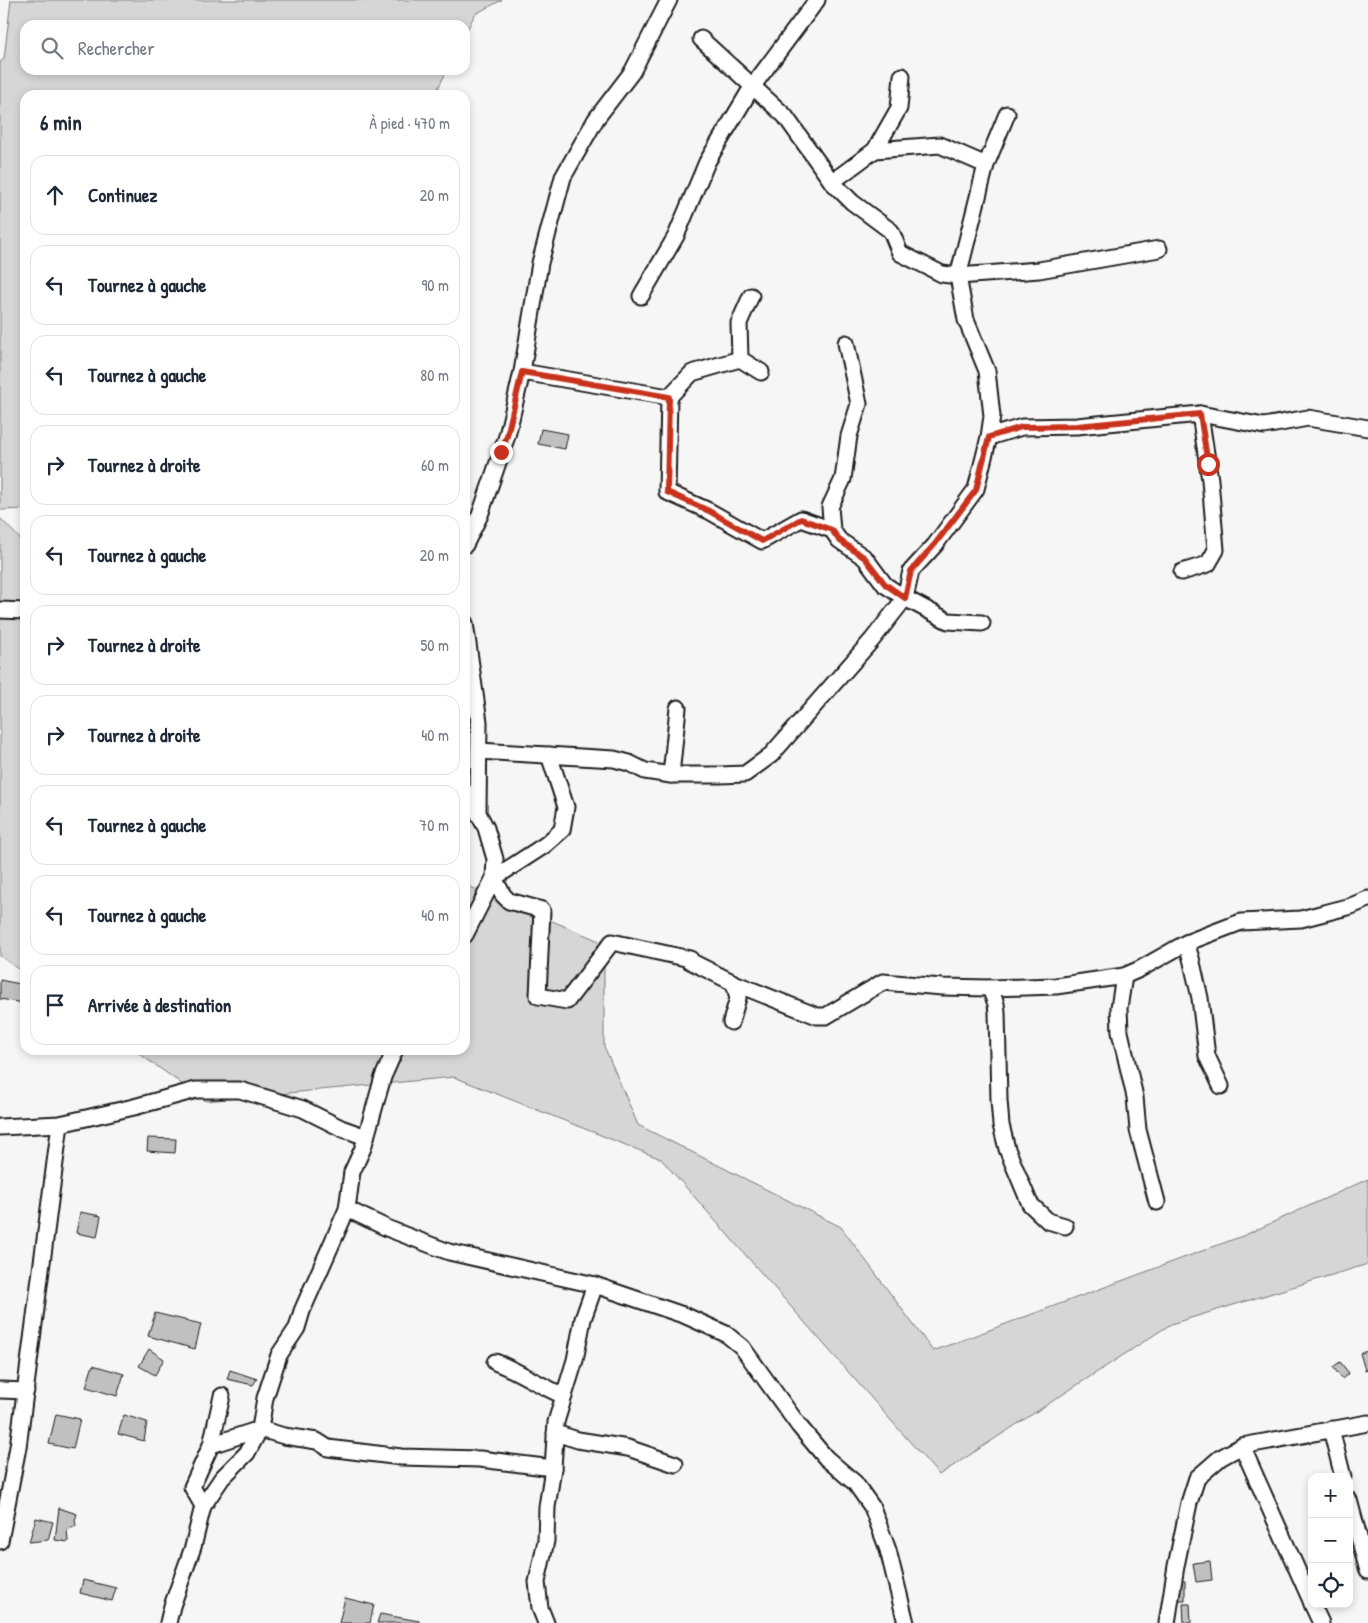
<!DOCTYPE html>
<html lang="fr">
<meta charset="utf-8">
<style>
:root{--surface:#fff;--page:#f6f6f7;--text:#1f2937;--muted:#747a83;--line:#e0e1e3}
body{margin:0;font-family:"Patrick Hand",sans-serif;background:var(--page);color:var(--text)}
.controls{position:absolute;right:15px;bottom:15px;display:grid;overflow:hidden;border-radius:10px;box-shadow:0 2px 8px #0003}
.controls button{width:45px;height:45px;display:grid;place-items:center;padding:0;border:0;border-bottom:1px solid var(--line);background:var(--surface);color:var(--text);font:25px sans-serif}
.stop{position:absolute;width:15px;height:15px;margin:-11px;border:4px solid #c8321e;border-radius:50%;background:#fff}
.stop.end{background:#c8321e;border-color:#fff;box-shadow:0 1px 5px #0008}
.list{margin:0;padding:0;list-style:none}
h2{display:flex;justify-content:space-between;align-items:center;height:65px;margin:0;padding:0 20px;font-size:21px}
h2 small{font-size:16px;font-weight:400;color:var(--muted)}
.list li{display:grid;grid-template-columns:32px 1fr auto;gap:15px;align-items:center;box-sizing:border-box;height:80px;margin:0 10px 10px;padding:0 10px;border:1px solid var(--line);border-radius:15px}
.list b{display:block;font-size:19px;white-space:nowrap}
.list em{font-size:16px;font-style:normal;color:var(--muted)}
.icon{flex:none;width:28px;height:28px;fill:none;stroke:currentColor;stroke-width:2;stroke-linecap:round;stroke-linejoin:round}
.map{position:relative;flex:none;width:1368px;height:1623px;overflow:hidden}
.search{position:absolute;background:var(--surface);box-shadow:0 2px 8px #0003;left:20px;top:20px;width:450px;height:55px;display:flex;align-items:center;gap:12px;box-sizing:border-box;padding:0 18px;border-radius:15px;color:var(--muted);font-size:19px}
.panel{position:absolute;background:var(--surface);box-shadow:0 2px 8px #0003;left:20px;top:90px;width:450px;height:965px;border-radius:15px}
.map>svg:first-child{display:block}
.green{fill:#d6d6d6;stroke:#797979}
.building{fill:#c0c0c0;stroke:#1c1c1c}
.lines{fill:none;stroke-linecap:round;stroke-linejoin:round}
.street-casing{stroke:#1c1c1c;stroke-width:19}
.street{stroke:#fff;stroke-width:15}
.route{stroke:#c8321e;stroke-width:6}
</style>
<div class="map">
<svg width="1368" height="1623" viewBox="0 0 1368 1623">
<rect width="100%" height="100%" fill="#f6f6f6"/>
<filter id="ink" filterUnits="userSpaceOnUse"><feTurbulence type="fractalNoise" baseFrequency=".02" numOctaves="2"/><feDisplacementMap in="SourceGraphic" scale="10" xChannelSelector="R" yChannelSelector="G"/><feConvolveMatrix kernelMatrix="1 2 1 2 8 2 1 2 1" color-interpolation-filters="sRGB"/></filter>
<g filter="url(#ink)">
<g class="green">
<path d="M 11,0 L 502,0 L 475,14 L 465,34 L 465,25 L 25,25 L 25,70 L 447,70 L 435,95 L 25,95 L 25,509 L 0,510 L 0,62 L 4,59 Z"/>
<path d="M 0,518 L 25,544 L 25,974 L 0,956 Z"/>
<path d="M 465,885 L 486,893 L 604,943 L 604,1046 L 638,1125 L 841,1227 L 933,1351 L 1245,1235 L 1368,1179 L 1368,1264 L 1171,1324 L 939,1475 L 661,1159 L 454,1077 L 206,1101 L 134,1050 L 465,1050 Z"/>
</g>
<g class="building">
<path d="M 541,429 L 568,434 L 565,449 L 538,444 Z"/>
<path d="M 0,980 L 25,985 L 23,1003 L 0,999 Z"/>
<path d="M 148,1138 L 176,1139 L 175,1153 L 147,1151 Z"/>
<path d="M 80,1212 L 101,1216 L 97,1237 L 76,1233 Z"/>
<path d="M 155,1313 L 201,1324 L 195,1349 L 148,1336 Z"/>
<path d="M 149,1349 L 164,1359 L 155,1375 L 139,1366 Z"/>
<path d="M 1368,1351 L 1368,1369 L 1365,1370 L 1360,1353 Z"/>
<path d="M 1340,1362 L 1349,1373 L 1342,1379 L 1333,1367 Z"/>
<path d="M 93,1365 L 124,1374 L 117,1396 L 86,1387 Z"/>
<path d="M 230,1370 L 257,1379 L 253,1385 L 227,1379 Z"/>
<path d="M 56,1414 L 80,1419 L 73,1449 L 49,1444 Z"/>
<path d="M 124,1415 L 147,1422 L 144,1441 L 118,1434 Z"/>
<path d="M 59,1508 L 77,1514 L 75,1520 L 76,1526 L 67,1530 L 68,1542 L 55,1540 Z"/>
<path d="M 36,1518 L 53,1522 L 48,1540 L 29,1542 Z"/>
<path d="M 1210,1561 L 1212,1580 L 1196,1582 L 1193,1563 Z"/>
<path d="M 83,1580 L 116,1588 L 112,1601 L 80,1593 Z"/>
<path d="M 1177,1581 L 1185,1581 L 1185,1600 L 1176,1600 Z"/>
<path d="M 345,1598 L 374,1605 L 370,1623 L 339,1623 Z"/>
<path d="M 1183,1604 L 1190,1604 L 1191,1623 L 1184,1623 Z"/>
<path d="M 380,1614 L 419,1621 L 419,1623 L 377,1623 Z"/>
</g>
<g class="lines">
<g class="street-casing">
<g id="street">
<path d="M 701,39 L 785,116 L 832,182 L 852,202 L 891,231 L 900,253 L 942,274 L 958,276 L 1039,270 L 1159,249"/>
<path d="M 875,150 L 940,145 L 986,165"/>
<path d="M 832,182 L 875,150 L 899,108 L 902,76"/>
<path d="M 641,296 L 676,236 L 707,162 L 752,87 L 817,0"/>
<path d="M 740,359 L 739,323 L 751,296"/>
<path d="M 522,372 L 669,397 L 692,373 L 740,359 L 761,372"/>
<path d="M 669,397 L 667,492 L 709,511 L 762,541 L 801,519 L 832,530 L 839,540 L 865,558 L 885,585 L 905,598 L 948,621 L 982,623"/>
<path d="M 989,437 L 1022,427 L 1077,426 L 1200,414 L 1264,426 L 1308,418 L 1368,428"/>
<path d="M 832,530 L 830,507 L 843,479 L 849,436 L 859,404 L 846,343"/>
<path d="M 465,545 L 480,515 L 507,436 L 522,372 L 540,263 L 563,177 L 596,119 L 632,72 L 669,0"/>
<path d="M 1182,572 L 1208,564 L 1216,550 L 1210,480 L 1200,414"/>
<path d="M 0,610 L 25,611"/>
<path d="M 465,623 L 479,722 L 478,813 L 486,828 L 495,859 L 494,878 L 465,935"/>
<path d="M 479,751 L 614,759 L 629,763 L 645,771 L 671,775 L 720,775 L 745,774 L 771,755 L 872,640 L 905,598 L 911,571 L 935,545 L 976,489 L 989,437 L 992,416 L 987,371 L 966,320 L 958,276 L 986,165 L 1007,114"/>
<path d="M 549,755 L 566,807 L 562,830 L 545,845 L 494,878 L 503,895 L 509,901 L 542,910 L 538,996 L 567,1001 L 612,942 L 690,959 L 690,961 L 734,983 L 817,1016 L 826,1016 L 883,982 L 942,987 L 990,988 L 1056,986 L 1124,976 L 1140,969 L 1186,943 L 1241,922 L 1301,919 L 1351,906 L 1368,899"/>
<path d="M 671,775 L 678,708"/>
<path d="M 465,791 L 478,813"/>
<path d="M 1186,943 L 1191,958 L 1200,998 L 1207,1056 L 1221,1086"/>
<path d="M 1124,976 L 1119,1008 L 1120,1032 L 1135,1097 L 1138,1130 L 1157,1202"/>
<path d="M 990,988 L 996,1004 L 997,1012 L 999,1100 L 1001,1125 L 1007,1149 L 1030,1204 L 1048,1221 L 1065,1226"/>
<path d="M 731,1022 L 738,998 L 734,983"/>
<path d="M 0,1127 L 60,1124 L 134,1107 L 196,1090 L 240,1090 L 303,1109 L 341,1128 L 366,1137"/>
<path d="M 347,1209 L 389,1229 L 449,1252 L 595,1285 L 686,1316 L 726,1334 L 742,1347 L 799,1426 L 826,1458 L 855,1483 L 872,1507 L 888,1550 L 906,1623"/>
<path d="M 495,1362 C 519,1371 540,1386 564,1396"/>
<path d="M 0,1390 L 26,1391"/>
<path d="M 1331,1429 L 1343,1477"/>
<path d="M 555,1433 L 578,1440 L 628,1448 L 675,1464"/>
<path d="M 211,1445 L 260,1429 L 284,1436 L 317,1441 L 328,1448 L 401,1457 L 480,1459 L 553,1468"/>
<path d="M 1242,1446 L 1312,1603"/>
<path d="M 1349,1500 L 1368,1571"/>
<path d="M 203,1506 L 192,1487 L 211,1445 L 222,1396"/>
<path d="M 0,1541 L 18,1447 L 60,1124"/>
<path d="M 1312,1604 L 1321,1623"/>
<path d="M 168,1623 L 172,1606 L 193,1547 L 203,1506 L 222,1478 L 247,1453 L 260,1429 L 265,1398 L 279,1355 L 297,1328 L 302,1311 L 347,1209 L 352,1172 L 363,1148 L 383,1077 L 395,1050"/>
<path d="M 546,1623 L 540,1608 L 537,1582 L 546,1541 L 547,1507 L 553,1468 L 556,1422 L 575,1360 L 583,1319 L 595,1285"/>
<path d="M 1167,1623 L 1176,1566 L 1189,1503 L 1197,1478 L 1220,1458 L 1242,1446 L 1368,1423"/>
</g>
</g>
<use href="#street" class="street"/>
</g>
</g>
<g class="lines" filter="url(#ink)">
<path class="route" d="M 501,452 L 507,436 L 522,372 L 669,397 L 667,492 L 709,511 L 762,541 L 801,519 L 832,530 L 839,540 L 865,558 L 885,584 L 905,598 L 911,571 L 935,544 L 976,490 L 989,437 L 1022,427 L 1077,426 L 1200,414 L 1208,464"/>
</g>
</svg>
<div class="controls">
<button>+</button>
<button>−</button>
<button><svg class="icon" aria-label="locate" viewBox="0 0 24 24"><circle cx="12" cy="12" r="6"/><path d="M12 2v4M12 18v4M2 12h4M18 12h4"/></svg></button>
</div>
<div class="stop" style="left:1208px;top:464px"></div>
<div class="stop end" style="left:501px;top:452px"></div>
<div class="search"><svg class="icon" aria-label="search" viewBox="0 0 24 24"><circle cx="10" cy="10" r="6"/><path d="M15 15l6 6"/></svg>Rechercher</div>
<section class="panel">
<h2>6 min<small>À pied · 470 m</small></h2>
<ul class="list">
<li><svg class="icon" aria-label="ahead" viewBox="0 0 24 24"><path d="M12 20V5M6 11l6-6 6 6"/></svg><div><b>Continuez</b></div><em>20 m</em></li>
<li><svg class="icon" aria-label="left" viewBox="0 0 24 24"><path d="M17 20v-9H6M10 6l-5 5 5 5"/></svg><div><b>Tournez à gauche</b></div><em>90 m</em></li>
<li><svg class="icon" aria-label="left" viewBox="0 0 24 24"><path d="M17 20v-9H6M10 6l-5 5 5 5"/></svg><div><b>Tournez à gauche</b></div><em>80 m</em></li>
<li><svg class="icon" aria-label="right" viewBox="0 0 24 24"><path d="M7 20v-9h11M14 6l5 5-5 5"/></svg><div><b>Tournez à droite</b></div><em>60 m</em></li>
<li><svg class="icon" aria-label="left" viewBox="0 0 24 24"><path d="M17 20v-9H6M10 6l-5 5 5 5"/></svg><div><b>Tournez à gauche</b></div><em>20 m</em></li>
<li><svg class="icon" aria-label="right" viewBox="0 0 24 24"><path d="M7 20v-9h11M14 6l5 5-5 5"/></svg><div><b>Tournez à droite</b></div><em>50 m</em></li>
<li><svg class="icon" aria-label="right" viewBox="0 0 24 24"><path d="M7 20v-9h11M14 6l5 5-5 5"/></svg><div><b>Tournez à droite</b></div><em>40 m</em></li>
<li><svg class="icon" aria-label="left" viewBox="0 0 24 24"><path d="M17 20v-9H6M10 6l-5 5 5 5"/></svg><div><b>Tournez à gauche</b></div><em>70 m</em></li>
<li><svg class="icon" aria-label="left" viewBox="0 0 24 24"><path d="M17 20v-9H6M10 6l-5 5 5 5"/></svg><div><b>Tournez à gauche</b></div><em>40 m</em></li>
<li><svg class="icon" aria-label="arrive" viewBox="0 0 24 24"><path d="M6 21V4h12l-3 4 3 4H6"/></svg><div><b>Arrivée à destination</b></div></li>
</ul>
</section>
</div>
